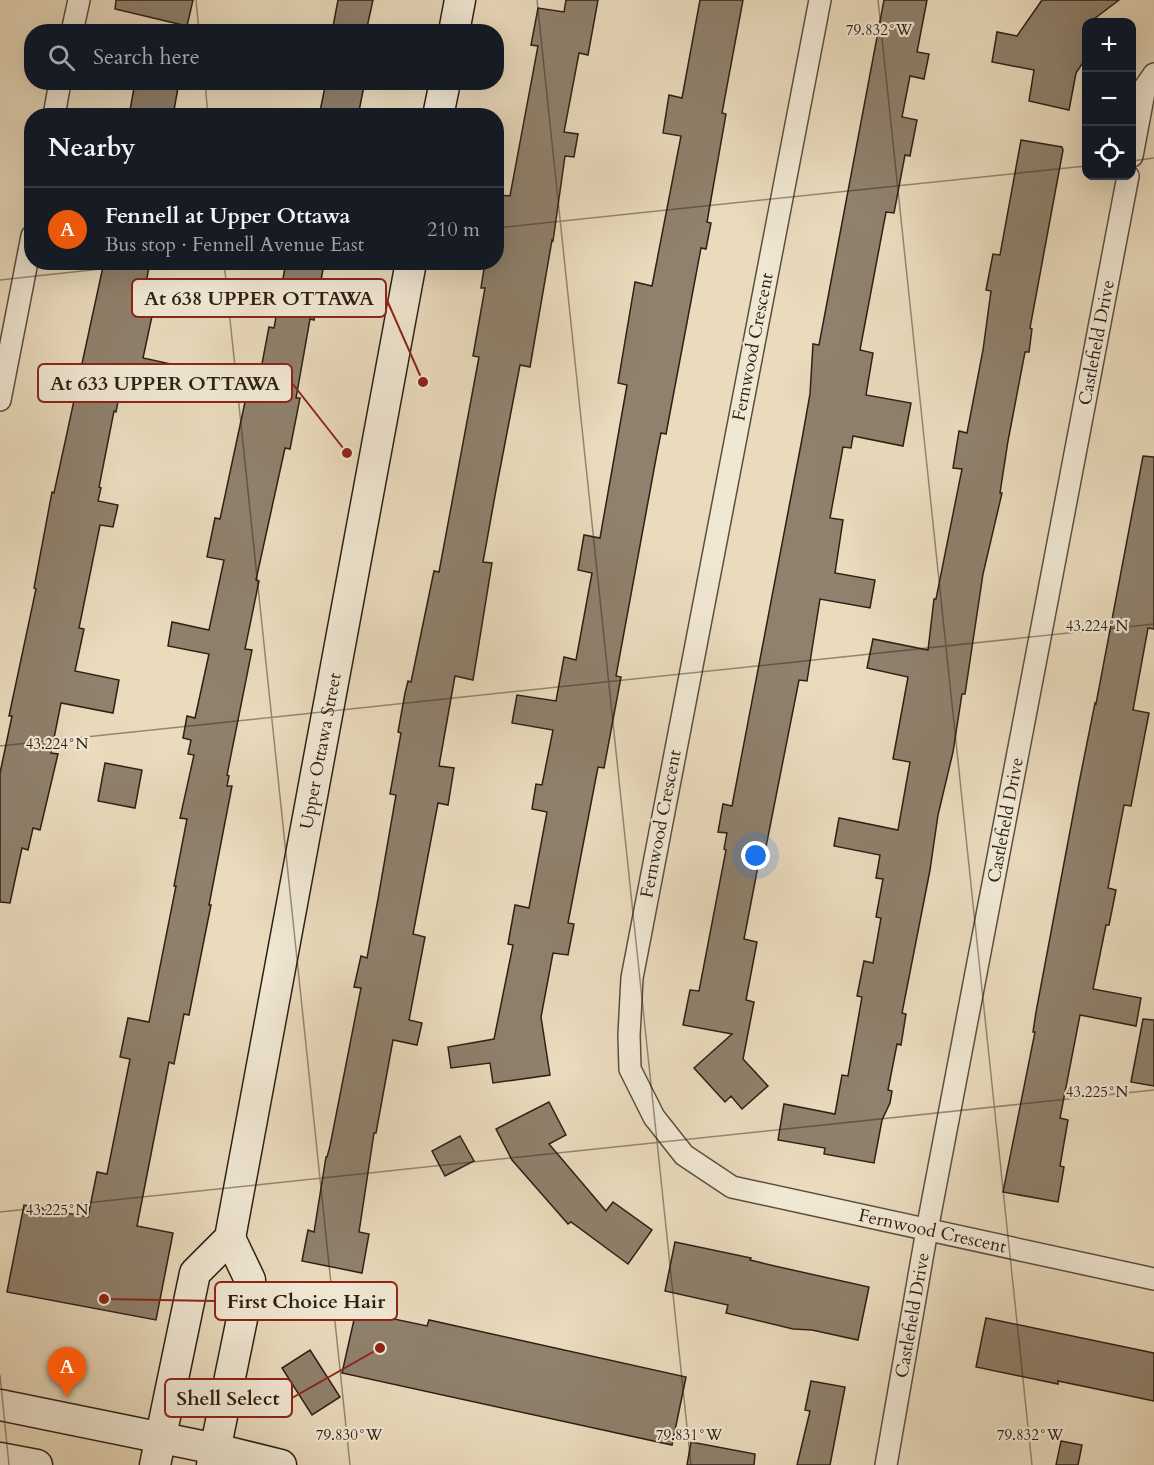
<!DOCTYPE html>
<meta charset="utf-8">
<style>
:root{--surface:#171b24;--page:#20242c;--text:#f1f3f6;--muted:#9ea1a6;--line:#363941;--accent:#ea580c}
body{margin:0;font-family:Cardo,serif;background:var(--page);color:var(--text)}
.controls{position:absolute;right:18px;top:18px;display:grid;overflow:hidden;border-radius:12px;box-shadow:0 6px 24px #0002}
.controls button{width:54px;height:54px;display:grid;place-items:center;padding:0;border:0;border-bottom:2px solid var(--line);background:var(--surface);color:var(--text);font:30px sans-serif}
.you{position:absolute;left:756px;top:856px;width:21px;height:21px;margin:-15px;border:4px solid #fff;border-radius:50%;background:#1a73e8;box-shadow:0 0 0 9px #1a73e833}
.badge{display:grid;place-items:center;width:39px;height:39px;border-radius:50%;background:var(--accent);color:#fff;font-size:20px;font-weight:700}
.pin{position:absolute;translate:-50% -50px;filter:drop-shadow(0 2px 3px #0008)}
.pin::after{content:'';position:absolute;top:32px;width:21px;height:18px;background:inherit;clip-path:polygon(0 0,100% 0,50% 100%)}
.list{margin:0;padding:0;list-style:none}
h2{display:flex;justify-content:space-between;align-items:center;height:78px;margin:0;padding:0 24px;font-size:26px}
h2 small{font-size:20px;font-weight:400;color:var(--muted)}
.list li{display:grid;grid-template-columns:39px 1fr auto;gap:18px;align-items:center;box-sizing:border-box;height:84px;padding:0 24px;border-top:2px solid var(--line)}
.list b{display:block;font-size:22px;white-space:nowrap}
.list p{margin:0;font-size:20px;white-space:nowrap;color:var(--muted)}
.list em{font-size:20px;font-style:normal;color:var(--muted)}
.icon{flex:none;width:33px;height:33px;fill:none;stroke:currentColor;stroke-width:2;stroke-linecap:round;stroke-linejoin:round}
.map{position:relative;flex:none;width:1154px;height:1465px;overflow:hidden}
.search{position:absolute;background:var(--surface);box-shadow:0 6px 24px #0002;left:24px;top:24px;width:480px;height:66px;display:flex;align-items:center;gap:15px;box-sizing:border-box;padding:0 21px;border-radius:24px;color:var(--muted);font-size:22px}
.panel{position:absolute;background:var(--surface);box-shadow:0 6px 24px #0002;left:24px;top:108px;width:480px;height:162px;border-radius:24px}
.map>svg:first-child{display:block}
.building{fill:#8f816d;stroke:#2d2016;stroke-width:1.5}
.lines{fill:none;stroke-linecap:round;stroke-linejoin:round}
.minor-casing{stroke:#5c4f40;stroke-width:24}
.secondary-casing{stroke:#2d2016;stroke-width:33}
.minor{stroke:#f1e8d4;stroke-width:21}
.secondary{stroke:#f1e8d4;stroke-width:30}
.ticks{fill:none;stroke:#2d2016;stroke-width:1.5;stroke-opacity:0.45}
.labels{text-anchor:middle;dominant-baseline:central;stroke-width:4.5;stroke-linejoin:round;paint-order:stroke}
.street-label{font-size:18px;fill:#2d2016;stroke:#f1e8d4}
.ticks-label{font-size:15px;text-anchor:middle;fill:#2d2016;stroke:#f1e8d4;stroke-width:4.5;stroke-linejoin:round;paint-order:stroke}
.leader{fill:none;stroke:#8f2418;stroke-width:2}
.callout-dot{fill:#8f2418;stroke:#f1e8d4;stroke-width:2}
.callout{fill:#f1e8d4;stroke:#8f2418;stroke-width:2}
.callout-label{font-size:20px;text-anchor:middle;font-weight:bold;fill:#2d2016}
</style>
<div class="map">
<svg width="1154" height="1465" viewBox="0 0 1154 1465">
<rect width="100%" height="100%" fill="#eadbbd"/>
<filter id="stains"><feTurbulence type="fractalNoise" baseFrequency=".00333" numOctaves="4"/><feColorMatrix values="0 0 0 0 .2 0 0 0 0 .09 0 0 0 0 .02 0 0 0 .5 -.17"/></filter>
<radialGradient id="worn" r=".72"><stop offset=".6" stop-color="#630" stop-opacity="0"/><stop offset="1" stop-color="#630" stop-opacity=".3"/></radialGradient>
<g class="building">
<path d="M 116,0 L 193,0 L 187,26 L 115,9 Z"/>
<path d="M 338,0 L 373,0 L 366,32 L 332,32 Z"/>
<path d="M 566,0 L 598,0 L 588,55 L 579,53 L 564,132 L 578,134 L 574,157 L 565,156 L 553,241 L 552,240 L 530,367 L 520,365 L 496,490 L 483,562 L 492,563 L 473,680 L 455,676 L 439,766 L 454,768 L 448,805 L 438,803 L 413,934 L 425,937 L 409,1020 L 422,1023 L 417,1045 L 393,1040 L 376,1133 L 374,1133 L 359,1232 L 369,1234 L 362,1273 L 302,1261 L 308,1230 L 314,1232 L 326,1157 L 327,1157 L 330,1146 L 361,988 L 354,987 L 361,956 L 367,958 L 378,899 L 396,795 L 390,794 L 401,733 L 398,732 L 405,693 L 408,681 L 411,682 L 434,571 L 439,572 L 479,357 L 473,356 L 485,288 L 481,288 L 485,262 L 496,262 L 496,213 L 499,195 L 510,196 L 538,46 L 531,45 L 538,8 L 564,12 Z"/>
<path d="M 700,0 L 743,0 L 722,113 L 726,114 L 707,222 L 711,223 L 706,249 L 701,248 L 666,434 L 661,433 L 657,453 L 616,676 L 621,677 L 610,736 L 604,768 L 598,767 L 568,923 L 574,924 L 568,955 L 553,953 L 541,1017 L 550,1075 L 493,1083 L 490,1063 L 451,1068 L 448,1047 L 494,1039 L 513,945 L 508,944 L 515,905 L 529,908 L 547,812 L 532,809 L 536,784 L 542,785 L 553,730 L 512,723 L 517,695 L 556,701 L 564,657 L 576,660 L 592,573 L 578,570 L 584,535 L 600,538 L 627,385 L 618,383 L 635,282 L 652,286 L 681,136 L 663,133 L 669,95 L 682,98 Z"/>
<path d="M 884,0 L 927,0 L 917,52 L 929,54 L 924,79 L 910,76 L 902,117 L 917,120 L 910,156 L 905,155 L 894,213 L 886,212 L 860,350 L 873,353 L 866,395 L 911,403 L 903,446 L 853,436 L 851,448 L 843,447 L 830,518 L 843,520 L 835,573 L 875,580 L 870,608 L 820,599 L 807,681 L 799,680 L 764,857 L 760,856 L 744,939 L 757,942 L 746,1000 L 754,1002 L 743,1059 L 768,1086 L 742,1109 L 731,1096 L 725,1102 L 694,1068 L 732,1034 L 683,1025 L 690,990 L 699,991 L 726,850 L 724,849 L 727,833 L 718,832 L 723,804 L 732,806 L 802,439 L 810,394 L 813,344 L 819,345 Z"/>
<path d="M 1042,0 L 1119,0 L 1090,22 L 1086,22 L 1086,58 L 1076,73 L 1069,110 L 1029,101 L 1034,70 L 992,62 L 997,32 L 1017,36 Z"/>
<path d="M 135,82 L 179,82 L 173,116 L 129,116 Z"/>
<path d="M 326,82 L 348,82 L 364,86 L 358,116 L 319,116 Z"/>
<path d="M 1021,140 L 1062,147 L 1063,150 L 1030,328 L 1032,329 L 1029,352 L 1025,352 L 1008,441 L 1000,493 L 1002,493 L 983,574 L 965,694 L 962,694 L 953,752 L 938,815 L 930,870 L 902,1013 L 906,1014 L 901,1045 L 897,1044 L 888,1090 L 892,1091 L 890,1103 L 882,1120 L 874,1163 L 824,1154 L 825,1148 L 778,1140 L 784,1104 L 835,1114 L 842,1075 L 848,1076 L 862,997 L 857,996 L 864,961 L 873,963 L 881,918 L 876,917 L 883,879 L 876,878 L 880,855 L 834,846 L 839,818 L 898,830 L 910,762 L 893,759 L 908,677 L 867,668 L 873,639 L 928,650 L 934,599 L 936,599 L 962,469 L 953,468 L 959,431 L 967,433 L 983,350 L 991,291 L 986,290 L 993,254 L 1000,255 Z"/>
<path d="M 104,262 L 150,262 L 140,314 L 152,316 L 143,358 L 180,366 L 174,391 L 122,381 L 116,412 L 114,411 L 99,487 L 101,488 L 98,501 L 118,505 L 113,527 L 100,525 L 79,628 L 84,629 L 75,671 L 119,680 L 113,713 L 61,703 L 51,753 L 58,754 L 40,830 L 33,828 L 28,850 L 22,848 L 10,903 L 0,902 L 0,773 L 12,716 L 9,716 L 36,589 L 34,588 L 52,492 L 54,493 Z"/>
<path d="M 286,262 L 323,269 L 314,320 L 310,319 L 296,398 L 300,398 L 290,449 L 285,448 L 256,580 L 259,581 L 245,649 L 252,650 L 227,775 L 229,776 L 227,786 L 232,786 L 209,905 L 211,905 L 189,1015 L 184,1014 L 174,1064 L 169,1062 L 137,1226 L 173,1233 L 156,1320 L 7,1292 L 24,1205 L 88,1217 L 97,1172 L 107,1174 L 130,1059 L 120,1057 L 128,1018 L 149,1022 L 176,886 L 174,886 L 187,819 L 180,818 L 194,755 L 188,754 L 191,740 L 183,738 L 187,716 L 195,718 L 209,654 L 168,646 L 172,622 L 209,630 L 224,560 L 207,557 L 215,518 L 220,519 L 248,388 L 257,390 L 269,327 L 274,328 Z"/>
<path d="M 1143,456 L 1154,457 L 1154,629 L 1148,628 L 1133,710 L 1149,713 L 1131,806 L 1124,805 L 1108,888 L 1116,890 L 1109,925 L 1106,925 L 1093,989 L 1141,998 L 1136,1026 L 1080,1015 L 1060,1118 L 1068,1120 L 1060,1166 L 1064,1167 L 1058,1202 L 1003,1192 L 1035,1032 L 1033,1032 L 1036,1012 L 1080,778 L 1095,703 L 1096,704 Z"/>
<path d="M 105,763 L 142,770 L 135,808 L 98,801 Z"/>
<path d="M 1143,1019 L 1154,1020 L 1154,1086 L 1131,1082 Z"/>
<path d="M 549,1102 L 566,1135 L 549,1144 L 606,1211 L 613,1202 L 652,1230 L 628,1264 L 571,1222 L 568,1224 L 512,1160 L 496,1129 Z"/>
<path d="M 460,1136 L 474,1161 L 445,1176 L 432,1151 Z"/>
<path d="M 675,1242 L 751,1258 L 750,1260 L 779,1267 L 869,1287 L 858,1340 L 812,1330 L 793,1329 L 726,1313 L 728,1305 L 665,1291 Z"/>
<path d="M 356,1311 L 427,1326 L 429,1320 L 686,1377 L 672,1445 L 342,1373 Z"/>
<path d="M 986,1318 L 1154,1353 L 1154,1401 L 1058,1381 L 1058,1384 L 976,1367 Z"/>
<path d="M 310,1350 L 340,1397 L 312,1415 L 282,1368 Z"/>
<path d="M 811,1381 L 845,1387 L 830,1465 L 797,1465 L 810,1411 L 805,1410 Z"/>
<path d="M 1061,1441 L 1082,1445 L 1078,1465 L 1056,1465 Z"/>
<path d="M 691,1442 L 755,1454 L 754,1465 L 687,1465 Z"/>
</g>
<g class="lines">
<g class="minor-casing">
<g id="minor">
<path id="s1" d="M 820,0 L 632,978 L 629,1035 L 630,1069 L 654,1117 L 684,1155 L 732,1187 L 1154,1279"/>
<path d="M 72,32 L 79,0"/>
<path d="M 54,116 L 60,82"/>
<path d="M 1132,156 L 1145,87 L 1154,74"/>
<path d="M 0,400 L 32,236"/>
<path id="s2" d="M 886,1465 L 927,1230 L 1128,176"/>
</g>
</g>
<g class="secondary-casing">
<g id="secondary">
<path d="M 454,32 L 460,0"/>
<path d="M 438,116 L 445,82"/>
<path d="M 0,1405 L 216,1449 L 281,1465"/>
<path d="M 0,1458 L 37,1465"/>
<path id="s3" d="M 155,1465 L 195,1273 L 230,1238 L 411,262"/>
<path d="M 212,1465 L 250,1280 L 230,1238"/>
</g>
</g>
<use href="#minor" class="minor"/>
<use href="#secondary" class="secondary"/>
</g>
<path class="ticks" d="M 196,0 L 199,32M 537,0 L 691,1465M 878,0 L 1032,1465M 205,82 L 208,116M 1132,161 L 1154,158M 496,228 L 1086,166M 224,262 L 350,1465M 0,280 L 164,262M 0,746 L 1154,624M 0,1212 L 1154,1090M 0,1375 L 9,1465"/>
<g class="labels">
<g class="street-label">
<text stroke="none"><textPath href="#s2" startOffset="1142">Castlefield Drive</textPath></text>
<text transform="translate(753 347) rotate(-79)">Fernwood Crescent</text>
<text stroke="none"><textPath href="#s3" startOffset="741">Upper Ottawa Street</textPath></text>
<text stroke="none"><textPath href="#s2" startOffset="656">Castlefield Drive</textPath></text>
<text transform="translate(661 824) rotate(-79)">Fernwood Crescent</text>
<text stroke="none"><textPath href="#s1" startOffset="1452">Fernwood Crescent</textPath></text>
<text stroke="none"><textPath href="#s2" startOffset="152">Castlefield Drive</textPath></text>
</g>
</g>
<g class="ticks-label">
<text x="879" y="35">79.832°W</text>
<text x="1097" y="631">43.224°N</text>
<text x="57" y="749">43.224°N</text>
<text x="1097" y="1097">43.225°N</text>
<text x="57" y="1215">43.225°N</text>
<text x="349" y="1440">79.830°W</text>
<text x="689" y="1440">79.831°W</text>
<text x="1030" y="1440">79.832°W</text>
</g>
<path class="leader" d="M423 382L386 298M347 453L292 383M104 1299L215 1301M380 1348L292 1398"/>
<g class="callout-dot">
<circle cx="423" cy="382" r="6"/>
<circle cx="347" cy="453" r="6"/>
<circle cx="104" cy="1299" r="6"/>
<circle cx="380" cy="1348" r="6"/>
</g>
<g class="callout">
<rect x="132" y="279" width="254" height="38" rx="6"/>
<rect x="38" y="364" width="254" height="38" rx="6"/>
<rect x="215" y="1282" width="182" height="38" rx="6"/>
<rect x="165" y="1379" width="127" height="38" rx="6"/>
</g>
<g class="callout-label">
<text x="259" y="305">At 638 UPPER OTTAWA</text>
<text x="165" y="390">At 633 UPPER OTTAWA</text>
<text x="306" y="1308">First Choice Hair</text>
<text x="228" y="1405">Shell Select</text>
</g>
<rect width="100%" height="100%" filter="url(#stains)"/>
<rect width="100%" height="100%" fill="url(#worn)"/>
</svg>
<div class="controls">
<button>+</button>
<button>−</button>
<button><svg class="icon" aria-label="locate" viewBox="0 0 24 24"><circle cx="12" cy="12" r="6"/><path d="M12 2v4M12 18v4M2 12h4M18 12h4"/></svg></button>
</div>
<div class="you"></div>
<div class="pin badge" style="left:67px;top:1397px">A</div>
<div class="search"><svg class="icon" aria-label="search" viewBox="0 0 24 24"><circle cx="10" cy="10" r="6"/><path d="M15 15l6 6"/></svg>Search here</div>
<section class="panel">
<h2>Nearby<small></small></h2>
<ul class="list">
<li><span class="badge">A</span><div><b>Fennell at Upper Ottawa</b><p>Bus stop · Fennell Avenue East</p></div><em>210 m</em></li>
</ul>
</section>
</div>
